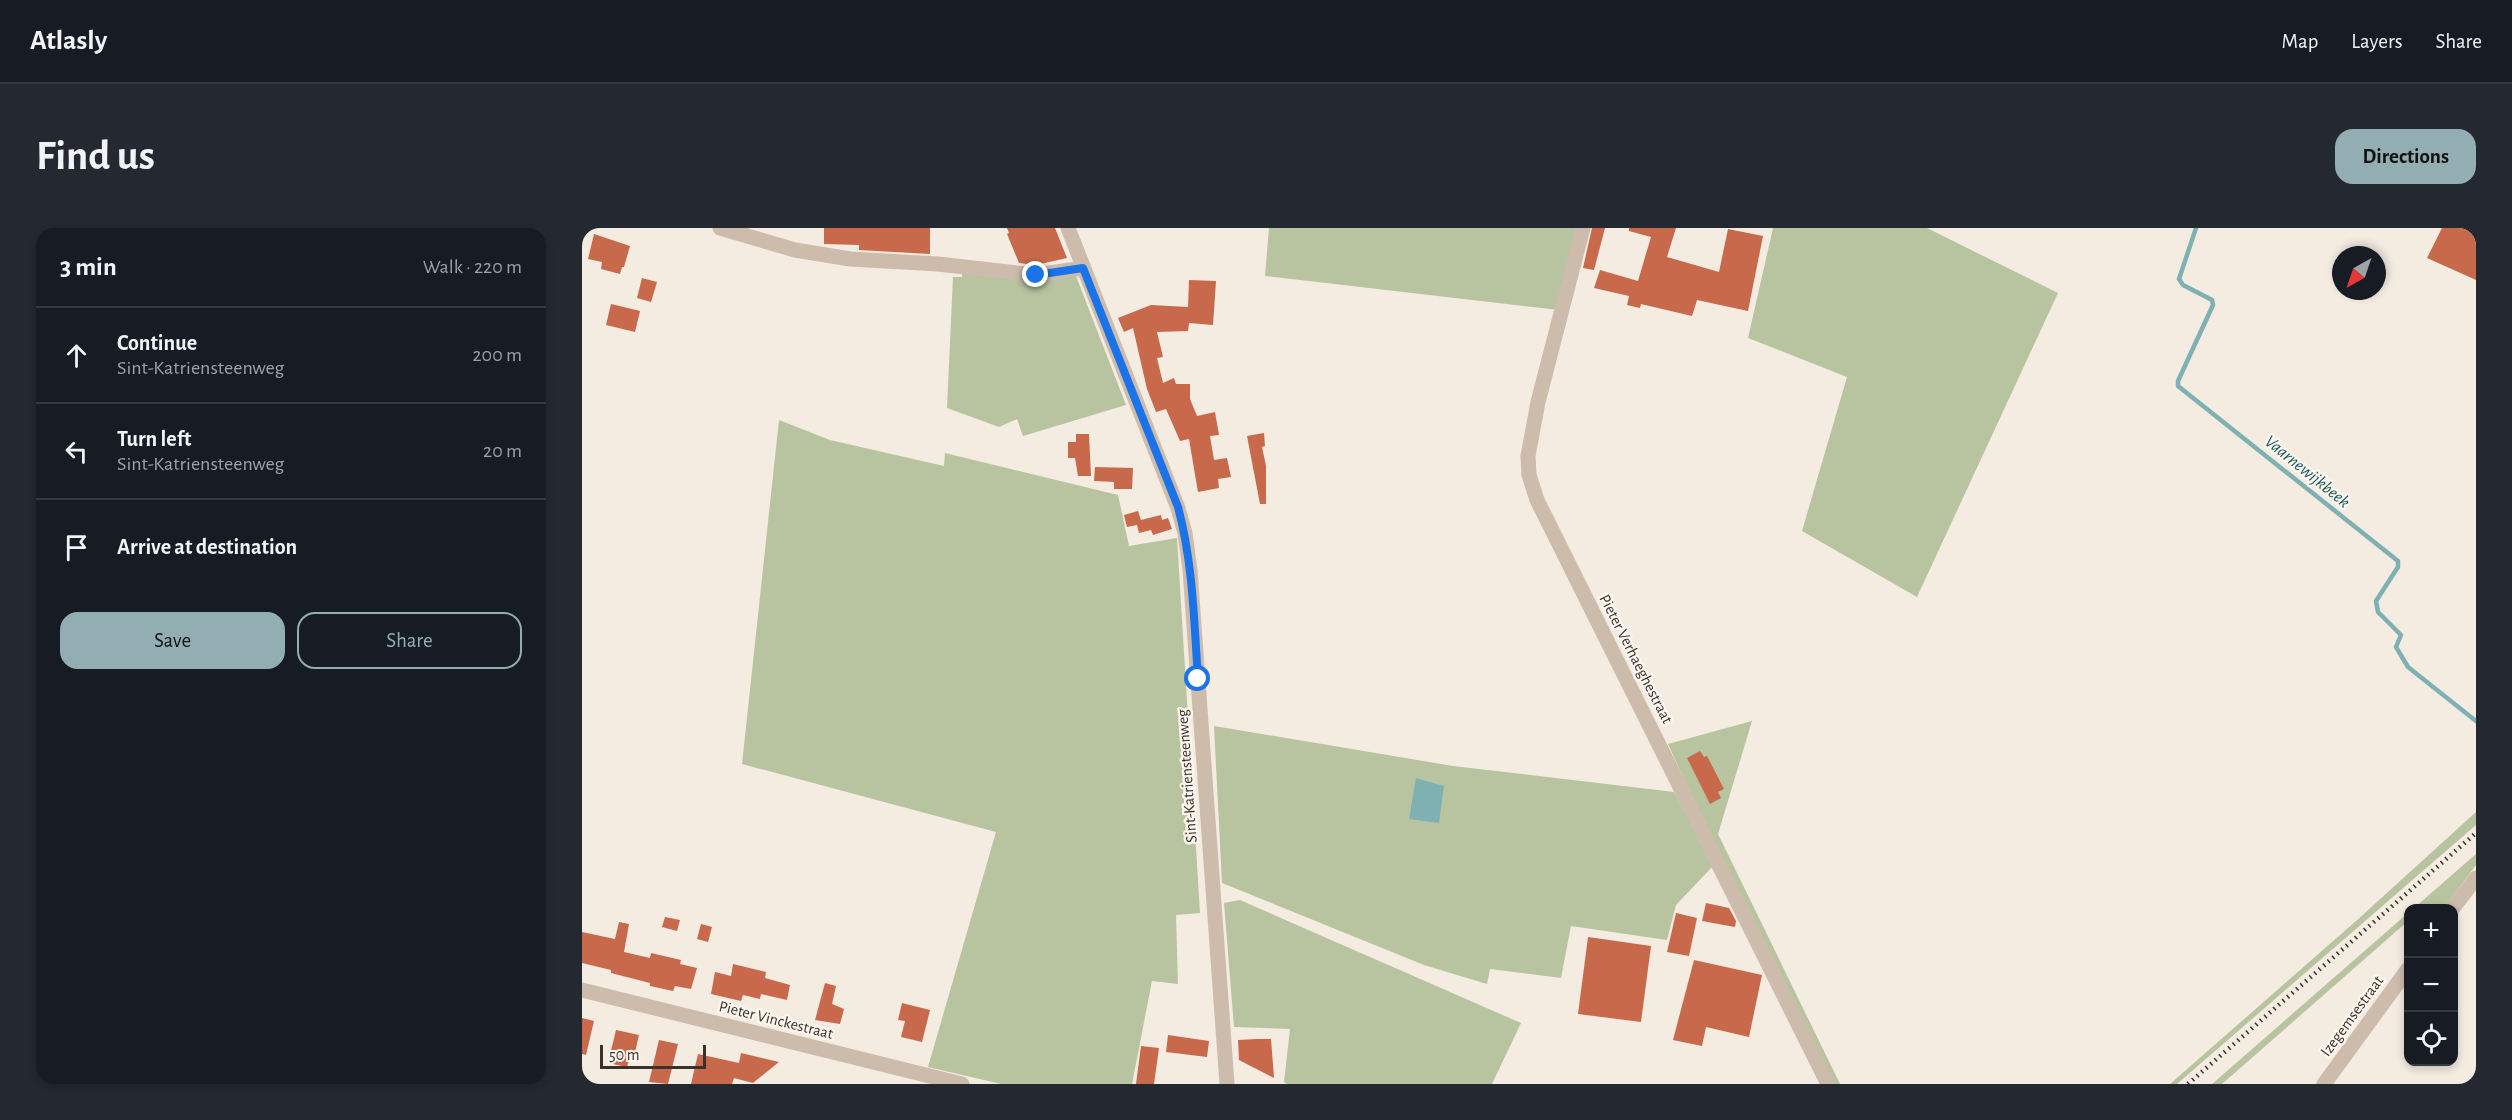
<!DOCTYPE html>
<meta charset="utf-8">
<style>
:root{--surface:#171b24;--page:#242831;--text:#f1f3f6;--muted:#9ea1a6;--line:#363941;--accent:#92aeb2}
body{margin:0;font-family:"Alegreya Sans",sans-serif;background:var(--page);color:var(--text)}
.controls{position:absolute;right:18px;bottom:18px;display:grid;overflow:hidden;border-radius:12px;box-shadow:0 3px 9px #0003}
.controls button{width:54px;height:54px;display:grid;place-items:center;padding:0;border:0;border-bottom:2px solid var(--line);background:var(--surface);color:var(--text);font:30px sans-serif}
.compass{position:absolute;left:1750px;top:18px;width:54px;height:54px;border-radius:50%;background:var(--surface);box-shadow:0 3px 9px #0003;rotate:220deg}
.scale{position:absolute;left:18px;bottom:15px;width:106px;box-sizing:border-box;padding-left:6px;border:3px solid #3b302b;border-top:0;font-size:16px;line-height:21px;white-space:nowrap;color:#3b302b;-webkit-text-stroke:4px #fbf5ee;paint-order:stroke}
.stop{position:absolute;width:18px;height:18px;margin:-14px;border:4px solid #1a73e8;border-radius:50%;background:#fff}
.stop.end{background:#1a73e8;border-color:#fff;box-shadow:0 2px 6px #0008}
.list{margin:0;padding:0;list-style:none}
h2{display:flex;justify-content:space-between;align-items:center;height:78px;margin:0;padding:0 24px;font-size:26px}
h2 small{font-size:20px;font-weight:400;color:var(--muted)}
.list li{display:grid;grid-template-columns:39px 1fr auto;gap:18px;align-items:center;box-sizing:border-box;height:96px;padding:0 24px;border-top:2px solid var(--line)}
.list b{display:block;font-size:22px;white-space:nowrap}
.list p{margin:0;font-size:20px;white-space:nowrap;color:var(--muted)}
.list em{font-size:20px;font-style:normal;color:var(--muted)}
.actions{display:flex;gap:12px;padding:18px 24px}
.actions a{flex:1;padding:14px 0;border:2px solid var(--accent);border-radius:18px;text-align:center;font-size:21px;color:var(--accent)}
.actions .main{background:var(--accent);color:#111}
.icon{flex:none;width:33px;height:33px;fill:none;stroke:currentColor;stroke-width:2;stroke-linecap:round;stroke-linejoin:round}
.map{position:relative;flex:none;width:1894px;height:856px;overflow:hidden;border-radius:18px}
header{display:flex;align-items:center;gap:36px;box-sizing:border-box;height:84px;padding:0 30px;background:var(--surface);border-bottom:2px solid var(--line)}
header strong{font-size:28px}
nav{display:flex;gap:33px;margin-inline-start:auto;font-size:21px}
.intro{display:flex;align-items:center;justify-content:space-between;box-sizing:border-box;height:144px;padding:0 36px}
h1{margin:0;font-size:42px}
.button{padding:15px 27px;border-radius:18px;background:var(--accent);color:#111;font-size:21px;font-weight:700}
main{display:flex;gap:36px;padding:0 36px}
aside{flex:1;background:var(--surface);border-radius:18px;box-shadow:0 3px 9px #0003}
.map>svg:first-child{display:block}
.green{fill:#b8c4a0}
.water{fill:#7fb0b2}
.lines{fill:none;stroke-linecap:round;stroke-linejoin:round}
.stream{stroke:#7fb0b2;stroke-width:4.5}
.building{fill:#c8694b}
.minor{stroke:#cdbbac;stroke-width:15}
.tertiary{stroke:#cdbbac;stroke-width:15}
.rail{stroke:#3b302b;stroke-width:4.5;stroke-dasharray:1.5 4.5;stroke-linecap:butt}
.route{stroke:#1a73e8;stroke-width:8}
.labels{text-anchor:middle;dominant-baseline:central;stroke-width:5;stroke-linejoin:round;paint-order:stroke}
.street-label{font-size:16px;fill:#3b302b;stroke:#fbf5ee}
.water-label{font-size:18px;font-style:italic;fill:#1f5a5e;stroke:#fbf5ee}
</style>
<header>
<strong>Atlasly</strong>
<nav><a>Map</a><a>Layers</a><a>Share</a></nav>
</header>
<div class="intro"><h1>Find us</h1><a class="button">Directions</a></div>
<main>
<aside>
<h2>3 min<small>Walk · 220 m</small></h2>
<ul class="list">
<li><svg class="icon" aria-label="ahead" viewBox="0 0 24 24"><path d="M12 20V5M6 11l6-6 6 6"/></svg><div><b>Continue</b><p>Sint-Katriensteenweg</p></div><em>200 m</em></li>
<li><svg class="icon" aria-label="left" viewBox="0 0 24 24"><path d="M17 20v-9H6M10 6l-5 5 5 5"/></svg><div><b>Turn left</b><p>Sint-Katriensteenweg</p></div><em>20 m</em></li>
<li><svg class="icon" aria-label="arrive" viewBox="0 0 24 24"><path d="M6 21V4h12l-3 4 3 4H6"/></svg><div><b>Arrive at destination</b></div></li>
</ul>
<div class="actions"><a class="main">Save</a><a>Share</a></div>
</aside>
<div class="map">
<svg width="1894" height="856" viewBox="0 0 1894 856">
<rect width="100%" height="100%" fill="#f4ebe1"/>
<g class="green">
<path d="M 687,0 L 996,0 L 977,82 L 683,48 Z"/>
<path d="M 1191,0 L 1345,0 L 1476,65 L 1335,369 L 1220,303 L 1265,149 L 1166,110 Z"/>
<path d="M 380,43 L 494,48 L 544,177 L 441,208 L 435,191 L 417,199 L 365,180 L 371,49 L 380,49 Z"/>
<path d="M 197,192 L 248,212 L 362,238 L 363,225 L 536,267 L 547,318 L 595,310 L 618,685 L 594,687 L 596,756 L 570,753 L 550,856 L 419,856 L 346,839 L 414,604 L 160,536 Z"/>
<path d="M 1170,493 L 1136,606 L 1258,856 L 1250,856 L 1129,610 L 1086,516 Z"/>
<path d="M 632,498 L 871,538 L 1092,564 L 1132,637 L 1094,677 L 1085,712 L 989,698 L 979,750 L 908,741 L 905,756 L 842,737 L 640,655 Z"/>
<path d="M 1894,584 L 1894,597 L 1595,856 L 1588,856 L 1774,693 Z"/>
<path d="M 1894,626 L 1894,637 L 1862,680 L 1848,680 L 1845,678 L 1841,680 L 1832,680 Z"/>
<path d="M 658,672 L 939,795 L 910,856 L 705,856 L 702,854 L 708,801 L 652,799 L 642,675 Z"/>
<path d="M 1826,685 L 1826,693 L 1640,856 L 1630,856 Z"/>
</g>
<path class="water" d="M 834,550 L 862,558 L 857,595 L 827,591 Z"/>
<g class="lines">
<path class="stream" d="M 1614,0 L 1597,51 L 1601,57 L 1630,72 L 1631,77 L 1596,153 L 1596,158 L 1816,333 L 1816,339 L 1794,373 L 1796,384 L 1819,407 L 1814,419 L 1826,439 L 1894,493"/>
</g>
<g class="building">
<path d="M 242,0 L 348,0 L 348,26 L 277,22 L 277,17 L 242,16 Z"/>
<path d="M 425,0 L 473,0 L 485,30 L 454,37 L 437,35 L 425,6 L 427,5 Z"/>
<path d="M 1010,0 L 1023,0 L 1012,42 L 1001,40 Z"/>
<path d="M 1047,0 L 1094,0 L 1085,29 L 1137,44 L 1146,1 L 1181,8 L 1166,83 L 1115,72 L 1110,88 L 1059,76 L 1058,80 L 1045,77 L 1047,68 L 1012,60 L 1018,42 L 1056,53 L 1069,9 L 1047,3 Z"/>
<path d="M 1860,0 L 1894,0 L 1894,52 L 1845,30 Z"/>
<path d="M 12,6 L 48,18 L 42,39 L 40,39 L 38,46 L 19,41 L 20,34 L 6,31 Z"/>
<path d="M 60,50 L 75,54 L 69,74 L 55,70 Z"/>
<path d="M 607,52 L 634,53 L 631,97 L 607,95 L 606,103 L 575,104 L 581,129 L 575,130 L 581,155 L 592,150 L 594,156 L 608,156 L 608,171 L 615,188 L 633,184 L 637,207 L 628,208 L 632,232 L 645,230 L 649,249 L 636,251 L 637,260 L 616,264 L 607,211 L 598,213 L 584,181 L 574,184 L 565,161 L 551,100 L 542,104 L 536,90 L 569,77 L 606,79 Z"/>
<path d="M 29,76 L 58,83 L 53,104 L 24,97 Z"/>
<path d="M 682,205 L 683,218 L 680,219 L 684,238 L 684,276 L 678,276 L 665,208 Z"/>
<path d="M 494,206 L 507,206 L 509,248 L 496,248 L 493,230 L 486,230 L 486,214 L 494,214 Z"/>
<path d="M 513,239 L 551,240 L 550,261 L 532,261 L 532,254 L 512,253 Z"/>
<path d="M 556,283 L 559,292 L 579,287 L 580,292 L 586,290 L 590,301 L 571,307 L 569,302 L 557,305 L 555,297 L 545,299 L 542,287 Z"/>
<path d="M 1118,523 L 1122,529 L 1125,528 L 1142,561 L 1136,564 L 1139,570 L 1128,576 L 1105,530 Z"/>
<path d="M 1124,675 L 1147,680 L 1154,693 L 1153,699 L 1120,693 Z"/>
<path d="M 1094,685 L 1115,690 L 1107,728 L 1085,724 Z"/>
<path d="M 83,689 L 98,692 L 95,703 L 80,699 Z"/>
<path d="M 37,694 L 47,696 L 42,724 L 68,730 L 69,725 L 99,732 L 98,736 L 115,740 L 109,761 L 93,758 L 91,763 L 68,758 L 68,755 L 29,745 L 29,742 L 0,735 L 0,704 L 33,711 Z"/>
<path d="M 119,696 L 130,699 L 126,714 L 115,711 Z"/>
<path d="M 1006,709 L 1069,718 L 1059,794 L 996,786 Z"/>
<path d="M 1112,732 L 1180,747 L 1167,809 L 1124,799 L 1120,818 L 1091,812 Z"/>
<path d="M 151,736 L 184,744 L 183,750 L 208,757 L 205,772 L 179,766 L 178,771 L 161,767 L 159,773 L 129,766 L 133,744 L 149,748 Z"/>
<path d="M 243,755 L 254,758 L 250,776 L 262,781 L 258,796 L 233,792 Z"/>
<path d="M 320,775 L 348,782 L 340,814 L 319,809 L 323,793 L 316,792 Z"/>
<path d="M 0,790 L 12,793 L 4,827 L 0,826 Z"/>
<path d="M 34,802 L 57,807 L 51,833 L 47,832 L 45,839 L 26,835 Z"/>
<path d="M 586,807 L 627,813 L 625,829 L 584,824 Z"/>
<path d="M 675,811 L 689,811 L 692,850 L 657,832 L 656,812 Z"/>
<path d="M 77,812 L 96,816 L 86,856 L 67,854 Z"/>
<path d="M 559,818 L 577,820 L 572,856 L 554,856 Z"/>
<path d="M 159,825 L 197,834 L 171,855 L 152,850 L 150,856 L 109,856 L 116,826 L 157,835 Z"/>
</g>
<g class="lines">
<g class="minor">
<path d="M 138,0 L 213,22 L 268,31 L 356,36 L 454,47 L 501,40"/>
<path d="M 1001,0 L 956,174 L 946,228 L 947,247 L 955,272 L 1246,856"/>
<path d="M 1871,680 L 1894,650"/>
<path d="M 0,762 L 380,856"/>
<path d="M 1742,856 L 1826,741"/>
</g>
<path class="tertiary" d="M 486,0 L 596,280 L 603,305 L 608,342 L 645,856"/>
<path class="rail" d="M 1606,856 L 1894,605"/>
</g>
<g class="lines">
<path class="route" d="M 454,47 L 501,40 L 596,279 C 611,335 612,393 616,451"/>
</g>
<g class="labels">
<g class="street-label">
<text transform="translate(1054 431) rotate(63)">Pieter Verhaeghestraat</text>
<text transform="translate(605 548) rotate(-94)">Sint-Katriensteenweg</text>
<text transform="translate(1770 788) rotate(-54)">Izegemsestraat</text>
<text transform="translate(194 792) rotate(14)">Pieter Vinckestraat</text>
</g>
<g class="water-label">
<text transform="translate(1725 244) rotate(39)">Vaarnewijkbeek</text>
</g>
</g>
</svg>
<div class="controls">
<button>+</button>
<button>−</button>
<button><svg class="icon" aria-label="locate" viewBox="0 0 24 24"><circle cx="12" cy="12" r="6"/><path d="M12 2v4M12 18v4M2 12h4M18 12h4"/></svg></button>
</div>
<svg class="compass" viewBox="-18 -18 36 36"><path d="M0-13l5 13h-10z" fill="#e53935"/><path d="M0 13l5-13h-10z" fill="#9ea1a6"/></svg>
<div class="scale">50 m</div>
<div class="stop" style="left:616px;top:451px"></div>
<div class="stop end" style="left:454px;top:47px"></div>
</div>
</main>
